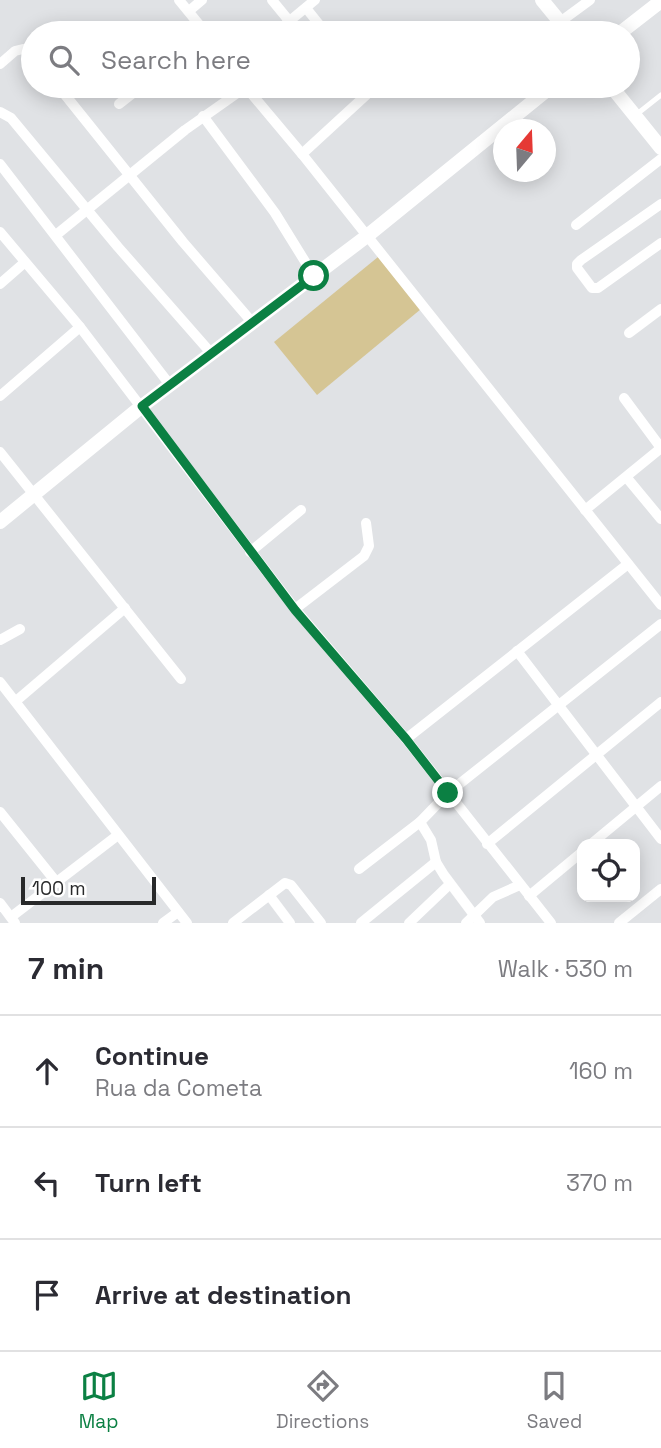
<!DOCTYPE html>
<meta charset="utf-8">
<style>
:root{--surface:#fff;--page:#f7f7f7;--text:#2b2b33;--muted:#7c7c81;--line:#e1e1e2;--accent:#0b8043}
body{margin:0;font-family:"Space Grotesk",sans-serif;background:var(--page);color:var(--text)}
.controls{position:absolute;right:21px;bottom:21px;display:grid;overflow:hidden;border-radius:14px;box-shadow:0 4px 18px #0003}
.controls button{width:63px;height:63px;display:grid;place-items:center;padding:0;border:0;border-bottom:2px solid var(--line);background:var(--surface);color:var(--text);font:35px sans-serif}
.compass{position:absolute;left:493px;top:119px;width:63px;height:63px;border-radius:50%;background:var(--surface);box-shadow:0 4px 18px #0003;rotate:19deg}
.scale{position:absolute;left:21px;bottom:18px;width:135px;box-sizing:border-box;padding-left:7px;border:4px solid #28292a;border-top:0;font-size:19px;line-height:24px;white-space:nowrap;color:#28292a;-webkit-text-stroke:5px #fff;paint-order:stroke}
.stop{position:absolute;width:21px;height:21px;margin:-16px;border:5px solid #0b8043;border-radius:50%;background:#fff}
.stop.end{background:#0b8043;border-color:#fff;box-shadow:0 2px 7px #0008}
.list{margin:0;padding:0;list-style:none}
h2{display:flex;justify-content:space-between;align-items:center;height:91px;margin:0;padding:0 28px;font-size:30px}
h2 small{font-size:23px;font-weight:400;color:var(--muted)}
.list li{display:grid;grid-template-columns:46px 1fr auto;gap:21px;align-items:center;box-sizing:border-box;height:112px;padding:0 28px;border-top:2px solid var(--line)}
.list b{display:block;font-size:26px;white-space:nowrap}
.list p{margin:0;font-size:23px;white-space:nowrap;color:var(--muted)}
.list em{font-size:23px;font-style:normal;color:var(--muted)}
.icon{flex:none;width:38px;height:38px;fill:none;stroke:currentColor;stroke-width:2;stroke-linecap:round;stroke-linejoin:round}
.map{position:relative;flex:none;width:661px;height:923px;overflow:hidden}
.search{position:absolute;background:var(--surface);box-shadow:0 4px 18px #0003;left:21px;right:21px;top:21px;height:77px;display:flex;align-items:center;gap:18px;box-sizing:border-box;padding:0 24px;border-radius:38px;color:var(--muted);font-size:26px}
.sheet{height:427px;background:var(--surface)}
nav{display:flex;justify-content:space-around;align-items:center;box-sizing:border-box;height:98px;border-top:2px solid var(--line);background:var(--surface);font-size:19px;color:var(--muted)}
nav a{display:grid;justify-items:center;gap:4px}
nav .on{color:var(--accent)}
.map>svg:first-child{display:block}
.green{fill:#d5c594}
.lines{fill:none;stroke-linecap:round;stroke-linejoin:round}
.service{stroke:#fff;stroke-width:5}
.minor{stroke:#fff;stroke-width:10}
.tertiary{stroke:#fff;stroke-width:14}
.route{stroke:#0b8043;stroke-width:9}
</style>
<div class="map">
<svg width="661" height="923" viewBox="0 0 661 923">
<rect width="100%" height="100%" fill="#e0e2e5"/>
<path class="green" d="M 378,257 L 421,309 L 317,395 L 274,342 Z"/>
<g class="lines">
<path class="service" d="M 637,114 L 661,95"/>
<g class="minor">
<path d="M 179,0 L 206,33"/>
<path d="M 272,0 L 299,33"/>
<path d="M 306,8 L 326,33"/>
<path d="M 189,11 L 202,0"/>
<path d="M 560,22 L 590,0"/>
<path d="M 275,33 L 315,0"/>
<path d="M 0,64 L 15,51 L 23,49 L 33,55"/>
<path d="M 58,86 L 183,242 L 252,322"/>
<path d="M 245,86 L 302,154 L 661,605"/>
<path d="M 119,104 L 142,86"/>
<path d="M 0,112 L 11,118 L 118,247 L 211,353"/>
<path d="M 203,116 L 275,213 L 314,276"/>
<path d="M 302,154 L 376,86"/>
<path d="M 0,164 L 170,385"/>
<path d="M 661,204 L 581,260 L 577,264 L 577,268 L 592,288 L 598,288 L 661,243"/>
<path d="M 576,225 L 661,159"/>
<path d="M 0,232 L 80,327 L 295,609 L 406,739 L 551,923"/>
<path d="M 56,235 L 185,130 L 246,87"/>
<path d="M 0,284 L 24,263"/>
<path d="M 629,333 L 661,309"/>
<path d="M 0,396 L 80,327"/>
<path d="M 624,398 L 661,448"/>
<path d="M 0,452 L 181,679"/>
<path d="M 627,478 L 661,519"/>
<path d="M 585,510 L 661,448"/>
<path d="M 250,552 L 301,510"/>
<path d="M 295,609 L 364,556 L 369,546 L 366,523"/>
<path d="M 0,640 L 20,629"/>
<path d="M 517,651 L 661,839"/>
<path d="M 0,682 L 187,923"/>
<path d="M 16,701 L 125,608"/>
<path d="M 406,739 L 628,564"/>
<path d="M 0,812 L 57,883"/>
<path d="M 420,822 L 431,840 L 436,862 L 444,875 L 480,923"/>
<path d="M 487,844 L 661,702"/>
<path d="M 591,844 L 661,786"/>
<path d="M 359,869 L 420,822 L 448,793 L 661,624"/>
<path d="M 269,895 L 290,923"/>
<path d="M 529,896 L 582,852"/>
<path d="M 0,903 L 15,923"/>
<path d="M 11,917 L 118,835"/>
<path d="M 163,923 L 178,912"/>
<path d="M 233,923 L 285,883 L 291,885 L 321,923"/>
<path d="M 361,923 L 436,862"/>
<path d="M 409,923 L 450,884"/>
<path d="M 466,923 L 493,897 L 520,885"/>
<path d="M 619,923 L 661,889"/>
</g>
<g class="tertiary">
<path d="M 542,0 L 569,33"/>
<path d="M 620,33 L 661,1"/>
<path d="M 611,86 L 661,148"/>
<path d="M 0,522 L 142,406 L 367,236 L 552,86"/>
</g>
</g>
<g class="lines">
<path class="route" d="M 314,276 L 142,406 L 295,610 L 406,739 L 448,793"/>
</g>
</svg>
<div class="controls">
<button><svg class="icon" aria-label="locate" viewBox="0 0 24 24"><circle cx="12" cy="12" r="6"/><path d="M12 2v4M12 18v4M2 12h4M18 12h4"/></svg></button>
</div>
<svg class="compass" viewBox="-18 -18 36 36"><path d="M0-13l5 13h-10z" fill="#e53935"/><path d="M0 13l5-13h-10z" fill="#7c7c81"/></svg>
<div class="scale">100 m</div>
<div class="stop" style="left:314px;top:276px"></div>
<div class="stop end" style="left:448px;top:793px"></div>
<div class="search"><svg class="icon" aria-label="search" viewBox="0 0 24 24"><circle cx="10" cy="10" r="6"/><path d="M15 15l6 6"/></svg>Search here</div>
</div>
<section class="sheet">
<h2>7 min<small>Walk · 530 m</small></h2>
<ul class="list">
<li><svg class="icon" aria-label="ahead" viewBox="0 0 24 24"><path d="M12 20V5M6 11l6-6 6 6"/></svg><div><b>Continue</b><p>Rua da Cometa</p></div><em>160 m</em></li>
<li><svg class="icon" aria-label="left" viewBox="0 0 24 24"><path d="M17 20v-9H6M10 6l-5 5 5 5"/></svg><div><b>Turn left</b></div><em>370 m</em></li>
<li><svg class="icon" aria-label="arrive" viewBox="0 0 24 24"><path d="M6 21V4h12l-3 4 3 4H6"/></svg><div><b>Arrive at destination</b></div></li>
</ul>
</section>
<nav>
<a class="on"><svg class="icon" aria-label="map" viewBox="0 0 24 24"><path d="M3 6l6-2 6 2 6-2v14l-6 2-6-2-6 2zM9 4v14M15 6v14"/></svg>Map</a>
<a><svg class="icon" aria-label="directions" viewBox="0 0 24 24"><path d="M12 3l9 9-9 9-9-9zM9 14v-3h6M13 9l2 2-2 2"/></svg>Directions</a>
<a><svg class="icon" aria-label="saved" viewBox="0 0 24 24"><path d="M7 4h10v16l-5-4-5 4z"/></svg>Saved</a>
</nav>
